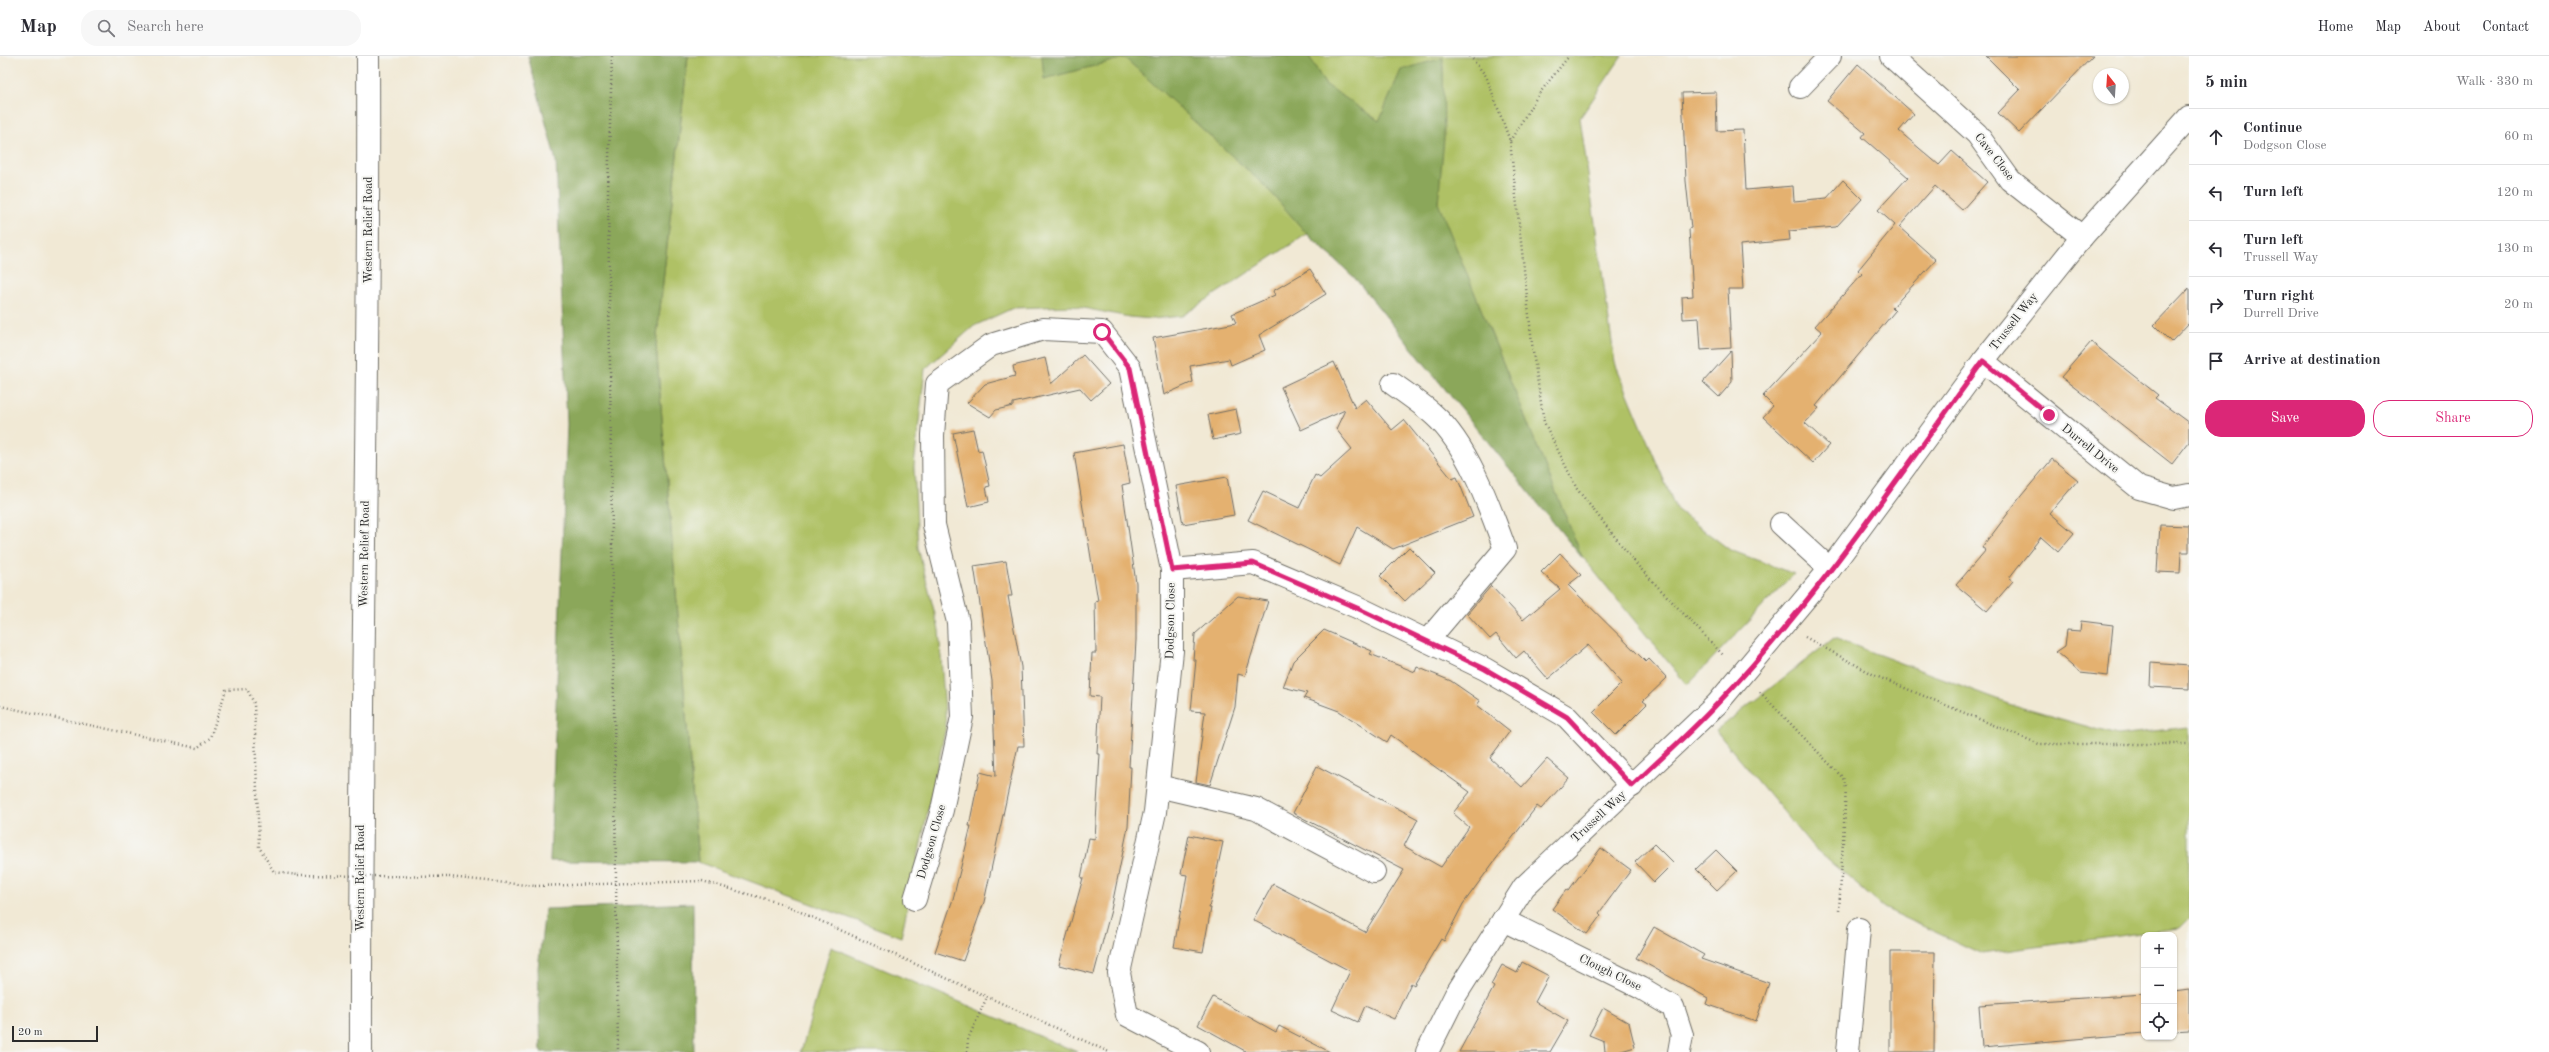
<!DOCTYPE html>
<meta charset="utf-8">
<style>
:root{--surface:#fff;--page:#f7f7f7;--text:#2b2b33;--muted:#7c7c81;--line:#e1e1e2;--accent:#db2777}
body{margin:0;font-family:"Old Standard TT",serif;background:var(--page);color:var(--text)}
.controls{position:absolute;right:12px;bottom:12px;display:grid;overflow:hidden;border-radius:8px;box-shadow:0 1px 3px #0004}
.controls button{width:36px;height:36px;display:grid;place-items:center;padding:0;border:0;border-bottom:1px solid var(--line);background:var(--surface);color:var(--text);font:20px sans-serif}
.compass{position:absolute;left:2093px;top:12px;width:36px;height:36px;border-radius:50%;background:var(--surface);box-shadow:0 1px 3px #0004;rotate:343deg}
.scale{position:absolute;left:12px;bottom:10px;width:86px;box-sizing:border-box;padding-left:4px;border:2px solid #2b2b2b;border-top:0;font-size:11px;line-height:14px;white-space:nowrap;color:#2b2b2b;-webkit-text-stroke:3px #f6f6f2;paint-order:stroke}
.stop{position:absolute;width:12px;height:12px;margin:-9px;border:3px solid #db2777;border-radius:50%;background:#fff}
.stop.end{background:#db2777;border-color:#fff;box-shadow:0 1px 4px #0008}
.list{margin:0;padding:0;list-style:none}
h2{display:flex;justify-content:space-between;align-items:center;height:52px;margin:0;padding:0 16px;font-size:17px}
h2 small{font-size:13px;font-weight:400;color:var(--muted)}
.list li{display:grid;grid-template-columns:26px 1fr auto;gap:12px;align-items:center;box-sizing:border-box;height:56px;padding:0 16px;border-top:1px solid var(--line)}
.list b{display:block;font-size:15px;white-space:nowrap}
.list p{margin:0;font-size:13px;white-space:nowrap;color:var(--muted)}
.list em{font-size:13px;font-style:normal;color:var(--muted)}
.actions{display:flex;gap:8px;padding:12px 16px}
.actions a{flex:1;padding:9px 0;border:1px solid var(--accent);border-radius:16px;text-align:center;font-size:14px;color:var(--accent)}
.actions .main{background:var(--accent);color:#fff}
.icon{flex:none;width:22px;height:22px;fill:none;stroke:currentColor;stroke-width:2;stroke-linecap:round;stroke-linejoin:round}
.map{position:relative;flex:none;width:2189px;height:996px;overflow:hidden}
header{display:flex;align-items:center;gap:24px;box-sizing:border-box;height:56px;padding:0 20px;background:var(--surface);border-bottom:1px solid var(--line)}
header strong{font-size:19px}
nav{display:flex;gap:22px;margin-inline-start:auto;font-size:14px}
.search{width:280px;height:36px;background:var(--page);display:flex;align-items:center;gap:10px;box-sizing:border-box;padding:0 14px;border-radius:16px;color:var(--muted);font-size:15px}
main{display:flex}
aside{flex:1;background:var(--surface)}
.map>svg:first-child{display:block}
.green{fill:#afc165;stroke:#6d7648}
.forest{fill:#8ba75a;stroke:#5b6942}
.building{fill:#e4b170}
.lines{fill:none;stroke-linecap:round;stroke-linejoin:round}
.minor-casing{stroke:#706e66;stroke-width:24}
.highway-casing{stroke:#706e66;stroke-width:24}
.path{stroke:#706e66;stroke-width:2.5;stroke-dasharray:1 3;stroke-linecap:butt}
.minor{stroke:#fff;stroke-width:22}
.highway{stroke:#fff;stroke-width:22}
.path-bridge{stroke:#706e66;stroke-width:2.5;stroke-dasharray:1 3;stroke-linecap:butt}
.route{stroke:#db2777;stroke-width:5}
.labels{text-anchor:middle;dominant-baseline:central;stroke-width:4;stroke-linejoin:round;paint-order:stroke}
.street-label{font-size:12px;fill:#2b2b2b;stroke:#f6f6f2}
</style>
<header>
<strong>Map</strong>
<div class="search"><svg class="icon" aria-label="search" viewBox="0 0 24 24"><circle cx="10" cy="10" r="6"/><path d="M15 15l6 6"/></svg>Search here</div>
<nav><a>Home</a><a>Map</a><a>About</a><a>Contact</a></nav>
</header>
<main>
<div class="map">
<svg width="2189" height="996" viewBox="0 0 2189 996">
<rect width="100%" height="100%" fill="#f6f6f2"/>
<filter id="ink" filterUnits="userSpaceOnUse"><feTurbulence type="fractalNoise" baseFrequency=".025" numOctaves="2"/><feDisplacementMap in="SourceGraphic" scale="8" xChannelSelector="R" yChannelSelector="G"/><feConvolveMatrix kernelMatrix="1 2 1 2 8 2 1 2 1" color-interpolation-filters="sRGB"/></filter>
<filter id="wash" filterUnits="userSpaceOnUse"><feTurbulence type="fractalNoise" baseFrequency=".012" numOctaves="4" result="noise"/><feDisplacementMap in="SourceGraphic" scale="16" xChannelSelector="R" yChannelSelector="G"/><feGaussianBlur stdDeviation="0.9" result="paint"/><feColorMatrix in="noise" values="0 0 0 0 0 0 0 0 0 0 0 0 0 0 0 0 0 1.4 0 .05"/><feComposite in="paint" operator="in"/></filter>
<g filter="url(#wash)">
<rect width="100%" height="100%" fill="#f1e9d5"/>
<g class="green">
<path d="M 688,0 L 1622,0 L 1580,62 L 1615,307 L 1676,453 L 1730,494 L 1794,518 L 1687,629 L 1354,221 L 1307,178 L 1182,260 L 1152,263 L 1129,261 L 1073,250 L 1013,252 L 974,270 L 925,313 L 914,410 L 918,492 L 939,574 L 946,670 L 901,881 L 698,806 L 656,289 Z"/>
<path d="M 1834,582 L 2019,651 L 2117,679 L 2189,671 L 2189,862 L 2179,872 L 1982,898 L 1884,852 L 1814,792 L 1716,675 Z"/>
<path d="M 831,891 L 1077,996 L 801,996 Z"/>
</g>
<g class="forest">
<path d="M 528,0 L 688,0 L 656,289 L 698,806 L 550,805 L 567,368 L 556,105 Z"/>
<path d="M 1042,0 L 1309,0 L 1325,28 L 1379,65 L 1401,14 L 1443,2 L 1444,82 L 1438,147 L 1583,503 L 1354,221 L 1307,178 L 1267,132 L 1125,2 L 1044,23 Z"/>
<path d="M 693,847 L 694,996 L 541,996 L 538,912 L 545,853 Z"/>
</g>
<g id="blocks">
<g class="building">
<path d="M 1986,0 L 2093,0 L 2019,77 L 1998,57 L 2020,34 Z"/>
<path d="M 1858,8 L 1914,58 L 1899,75 L 1939,109 L 1952,95 L 1987,126 L 1962,154 L 1935,130 L 1899,171 L 1936,204 L 1892,252 L 1895,255 L 1816,350 L 1819,352 L 1805,367 L 1829,389 L 1813,407 L 1763,361 L 1773,350 L 1763,340 L 1822,276 L 1815,270 L 1862,218 L 1858,214 L 1895,169 L 1878,154 L 1908,121 L 1862,81 L 1865,77 L 1827,45 Z"/>
<path d="M 1716,36 L 1717,75 L 1743,74 L 1746,134 L 1793,130 L 1794,145 L 1827,142 L 1843,124 L 1862,143 L 1836,171 L 1789,175 L 1790,184 L 1740,189 L 1743,233 L 1728,233 L 1731,292 L 1701,294 L 1699,262 L 1683,263 L 1682,241 L 1693,240 L 1689,173 L 1691,172 L 1686,125 L 1682,37 Z"/>
<path d="M 1310,213 L 1326,238 L 1259,279 L 1265,294 L 1231,309 L 1229,303 L 1190,310 L 1193,326 L 1164,339 L 1153,282 L 1236,267 L 1232,258 L 1275,239 L 1273,235 Z"/>
<path d="M 2189,232 L 2189,267 L 2171,286 L 2154,269 Z"/>
<path d="M 2091,286 L 2158,339 L 2155,342 L 2189,367 L 2189,386 L 2172,408 L 2061,321 Z"/>
<path d="M 1731,295 L 1732,326 L 1719,341 L 1703,326 Z"/>
<path d="M 1083,299 L 1109,328 L 1091,344 L 1080,332 L 1013,347 L 1013,350 L 996,354 L 990,361 L 967,347 L 985,328 L 1015,320 L 1013,310 L 1045,302 L 1051,328 Z"/>
<path d="M 1334,306 L 1355,352 L 1366,343 L 1392,374 L 1404,364 L 1452,423 L 1457,421 L 1473,461 L 1393,493 L 1357,471 L 1340,509 L 1248,464 L 1263,435 L 1299,452 L 1315,419 L 1320,422 L 1352,393 L 1336,373 L 1345,354 L 1301,374 L 1281,331 Z"/>
<path d="M 1236,353 L 1241,378 L 1213,384 L 1208,359 Z"/>
<path d="M 973,373 L 978,395 L 982,394 L 990,430 L 986,431 L 989,446 L 968,451 L 953,377 Z"/>
<path d="M 1123,388 L 1130,427 L 1122,429 L 1136,527 L 1136,584 L 1129,711 L 1131,711 L 1128,771 L 1111,854 L 1094,918 L 1059,909 L 1083,822 L 1081,822 L 1089,782 L 1095,783 L 1100,698 L 1097,698 L 1100,641 L 1090,640 L 1092,597 L 1096,597 L 1095,546 L 1098,545 L 1074,397 Z"/>
<path d="M 2052,403 L 2078,424 L 2050,457 L 2074,477 L 2058,496 L 2041,481 L 2009,522 L 2013,525 L 1987,555 L 1956,529 L 1986,494 L 1982,492 L 2021,440 Z"/>
<path d="M 1227,421 L 1234,459 L 1183,468 L 1176,430 Z"/>
<path d="M 2160,469 L 2189,470 L 2189,496 L 2181,496 L 2180,517 L 2157,516 Z"/>
<path d="M 1409,491 L 1435,517 L 1405,545 L 1380,520 Z"/>
<path d="M 1560,497 L 1581,519 L 1568,529 L 1646,606 L 1649,603 L 1667,622 L 1643,645 L 1647,648 L 1616,679 L 1593,656 L 1622,627 L 1588,589 L 1548,623 L 1524,595 L 1516,602 L 1496,578 L 1490,583 L 1467,558 L 1491,530 L 1523,564 L 1560,533 L 1541,516 Z"/>
<path d="M 1006,505 L 1012,540 L 1008,540 L 1021,611 L 1024,690 L 1018,690 L 984,846 L 963,905 L 935,896 L 953,843 L 971,770 L 969,770 L 980,716 L 996,720 L 992,625 L 974,510 Z"/>
<path d="M 1238,540 L 1268,545 L 1245,620 L 1238,618 L 1235,651 L 1210,729 L 1196,726 L 1205,656 L 1191,655 L 1196,604 L 1193,604 L 1195,578 Z"/>
<path d="M 2081,565 L 2113,569 L 2108,620 L 2080,617 L 2056,596 L 2065,590 L 2067,574 L 2080,575 Z"/>
<path d="M 1324,574 L 1372,595 L 1370,598 L 1415,616 L 1417,611 L 1451,625 L 1480,645 L 1477,649 L 1510,675 L 1490,702 L 1522,731 L 1547,703 L 1569,722 L 1541,753 L 1537,750 L 1493,807 L 1463,848 L 1444,885 L 1441,883 L 1414,929 L 1411,927 L 1394,963 L 1365,950 L 1358,966 L 1332,954 L 1350,915 L 1253,864 L 1273,828 L 1365,876 L 1404,814 L 1293,757 L 1317,710 L 1418,763 L 1404,790 L 1441,811 L 1469,771 L 1453,757 L 1470,736 L 1391,679 L 1387,686 L 1339,655 L 1304,642 L 1307,637 L 1283,631 L 1293,605 Z"/>
<path d="M 2151,607 L 2189,610 L 2189,633 L 2150,631 Z"/>
<path d="M 1189,779 L 1223,786 L 1209,852 L 1211,852 L 1203,896 L 1174,891 L 1187,819 L 1181,818 Z"/>
<path d="M 1654,788 L 1673,807 L 1654,826 L 1635,806 Z"/>
<path d="M 1601,792 L 1631,814 L 1599,857 L 1601,859 L 1587,878 L 1552,853 L 1566,834 L 1568,835 Z"/>
<path d="M 1716,794 L 1737,815 L 1717,834 L 1696,813 Z"/>
<path d="M 1654,871 L 1704,899 L 1701,903 L 1769,927 L 1756,965 L 1706,948 L 1708,942 L 1636,902 Z"/>
<path d="M 1890,896 L 1935,896 L 1934,996 L 1890,996 Z"/>
<path d="M 1522,906 L 1549,920 L 1535,946 L 1568,965 L 1550,996 L 1459,996 L 1494,931 L 1491,929 L 1502,909 L 1517,917 Z"/>
<path d="M 2189,934 L 2189,974 L 2174,975 L 2174,936 Z"/>
<path d="M 2144,938 L 2144,977 L 1982,991 L 1979,949 Z"/>
<path d="M 1213,941 L 1276,976 L 1279,970 L 1330,996 L 1247,996 L 1198,969 Z"/>
<path d="M 1603,952 L 1629,967 L 1635,991 L 1618,996 L 1605,996 L 1604,985 L 1589,979 Z"/>
</g>
</g>
</g>
<g filter="url(#ink)">
<use href="#blocks" fill-opacity="0" stroke="#706e66" stroke-width="1"/>
<g class="lines">
<g class="minor-casing">
<g id="minor">
<path d="M 1891,0 L 1977,78 L 2010,124 L 2082,181"/>
<path d="M 1800,31 L 1830,0"/>
<path d="M 1983,305 L 2139,432 L 2174,442 L 2189,439"/>
<path d="M 1393,328 C 1407,338 1422,348 1434,359 C 1468,389 1490,452 1505,493 L 1427,585"/>
<path d="M 1781,468 L 1830,513"/>
<path d="M 1172,514 L 1253,507 L 1357,551 L 1485,613 L 1567,661 L 1632,730"/>
<path d="M 1158,730 L 1256,753 L 1374,816"/>
<path d="M 915,843 L 942,754 L 962,661 L 958,566 L 934,469 L 933,379 L 937,328 L 991,289 L 1043,273 L 1102,276 L 1130,312 L 1172,514 L 1172,595 L 1155,756 L 1119,917 L 1127,959 L 1198,996"/>
<path d="M 1503,864 L 1641,932 L 1673,951 L 1682,979 L 1679,996"/>
<path d="M 1427,996 L 1455,940 L 1524,831 L 1717,648 L 1830,513 L 1983,305 L 2082,181 L 2189,61"/>
<path d="M 1848,996 L 1859,873"/>
</g>
</g>
<g class="highway-casing">
<path id="highway" d="M 361,996 C 360,664 370,332 368,0"/>
</g>
<g class="path">
<path d="M 612,0 L 608,136 L 618,996"/>
<path d="M 1470,0 L 1486,20 L 1510,85 L 1533,296 L 1544,366 L 1577,433 L 1596,457 L 1638,510 L 1724,600"/>
<path d="M 1510,85 L 1538,39 L 1569,0"/>
<path d="M 1805,581 L 1876,620 L 2039,688 L 2189,688"/>
<path d="M 1760,636 L 1843,722 L 1846,732 L 1839,855"/>
<path d="M 0,650 L 197,692 L 210,682 L 226,634 L 247,633 L 254,647 L 259,791 L 274,816 L 298,819"/>
<path d="M 449,821 L 535,830"/>
<path d="M 702,825 L 783,848 L 1109,996"/>
<path d="M 967,996 L 968,983 L 987,941"/>
</g>
<use href="#minor" class="minor"/>
<use href="#highway" class="highway"/>
<g class="path-bridge">
<path d="M 298,819 L 449,821"/>
<path d="M 535,830 L 702,825"/>
</g>
</g>
</g>
<g class="lines" filter="url(#ink)">
<path class="route" d="M 1102,276 L 1130,312 L 1172,514 L 1253,507 L 1357,552 L 1485,613 L 1567,661 L 1632,730 C 1660,703 1690,677 1717,648 C 1815,546 1899,420 1983,305 L 2049,359"/>
</g>
<g class="labels">
<g class="street-label">
<text transform="translate(1994 101) rotate(52)">Cave Close</text>
<text transform="translate(369 174) rotate(-90)">Western Relief Road</text>
<text transform="translate(2014 266) rotate(-52)">Trussell Way</text>
<text transform="translate(2090 393) rotate(39)">Durrell Drive</text>
<text transform="translate(365 498) rotate(-89)">Western Relief Road</text>
<text transform="translate(1171 565) rotate(-89)">Dodgson Close</text>
<text transform="translate(1599 761) rotate(-43)">Trussell Way</text>
<text transform="translate(932 786) rotate(-74)">Dodgson Close</text>
<text transform="translate(361 822) rotate(-90)">Western Relief Road</text>
<text transform="translate(1610 917) rotate(26)">Clough Close</text>
</g>
</g>
</svg>
<div class="controls">
<button>+</button>
<button>−</button>
<button><svg class="icon" aria-label="locate" viewBox="0 0 24 24"><circle cx="12" cy="12" r="6"/><path d="M12 2v4M12 18v4M2 12h4M18 12h4"/></svg></button>
</div>
<svg class="compass" viewBox="-18 -18 36 36"><path d="M0-13l5 13h-10z" fill="#e53935"/><path d="M0 13l5-13h-10z" fill="#7c7c81"/></svg>
<div class="scale">20 m</div>
<div class="stop" style="left:1102px;top:276px"></div>
<div class="stop end" style="left:2049px;top:359px"></div>
</div>
<aside>
<h2>5 min<small>Walk · 330 m</small></h2>
<ul class="list">
<li><svg class="icon" aria-label="ahead" viewBox="0 0 24 24"><path d="M12 20V5M6 11l6-6 6 6"/></svg><div><b>Continue</b><p>Dodgson Close</p></div><em>60 m</em></li>
<li><svg class="icon" aria-label="left" viewBox="0 0 24 24"><path d="M17 20v-9H6M10 6l-5 5 5 5"/></svg><div><b>Turn left</b></div><em>120 m</em></li>
<li><svg class="icon" aria-label="left" viewBox="0 0 24 24"><path d="M17 20v-9H6M10 6l-5 5 5 5"/></svg><div><b>Turn left</b><p>Trussell Way</p></div><em>130 m</em></li>
<li><svg class="icon" aria-label="right" viewBox="0 0 24 24"><path d="M7 20v-9h11M14 6l5 5-5 5"/></svg><div><b>Turn right</b><p>Durrell Drive</p></div><em>20 m</em></li>
<li><svg class="icon" aria-label="arrive" viewBox="0 0 24 24"><path d="M6 21V4h12l-3 4 3 4H6"/></svg><div><b>Arrive at destination</b></div></li>
</ul>
<div class="actions"><a class="main">Save</a><a>Share</a></div>
</aside>
</main>
